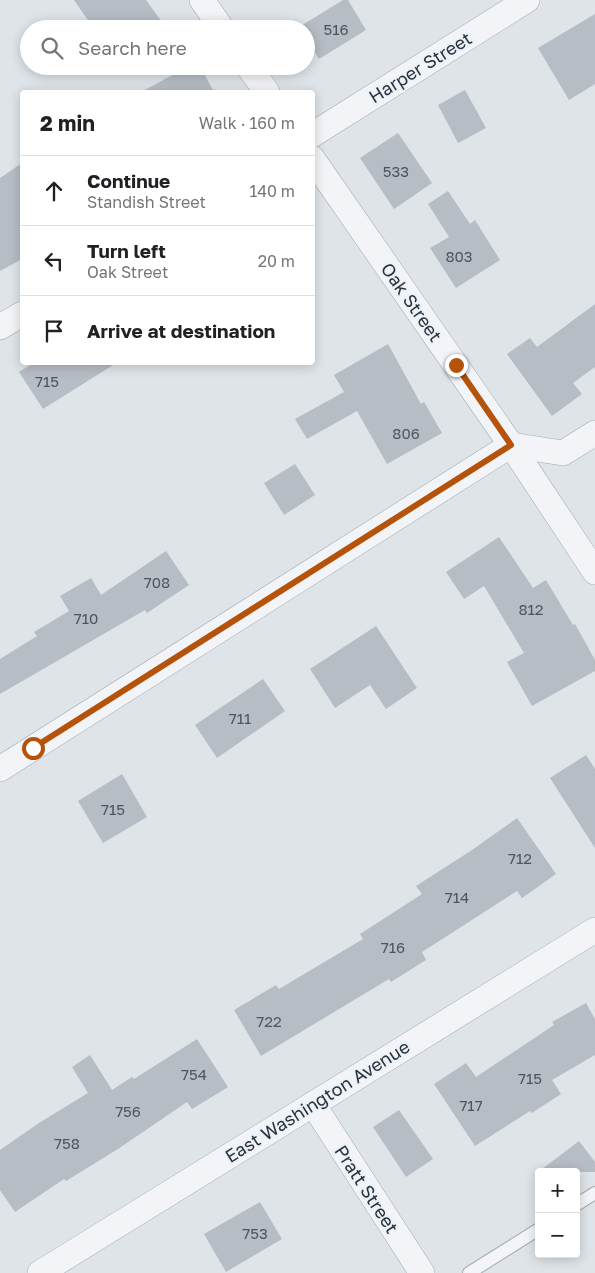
<!DOCTYPE html>
<meta charset="utf-8">
<style>
:root{--surface:#fff;--page:#f6f6f6;--text:#202124;--muted:#757577;--line:#e0e0e0}
body{margin:0;font-family:"Golos Text",sans-serif;background:var(--page);color:var(--text)}
.controls{position:absolute;right:15px;bottom:15px;display:grid;overflow:hidden;border-radius:5px;box-shadow:0 2px 12px #0003}
.controls button{width:45px;height:45px;display:grid;place-items:center;padding:0;border:0;border-bottom:1px solid var(--line);background:var(--surface);color:var(--text);font:25px sans-serif}
.stop{position:absolute;width:15px;height:15px;margin:-11px;border:4px solid #b45309;border-radius:50%;background:#fff}
.stop.end{background:#b45309;border-color:#fff;box-shadow:0 1px 5px #0008}
.list{margin:0;padding:0;list-style:none}
h2{display:flex;justify-content:space-between;align-items:center;height:65px;margin:0;padding:0 20px;font-size:21px}
h2 small{font-size:16px;font-weight:400;color:var(--muted)}
.list li{display:grid;grid-template-columns:32px 1fr auto;gap:15px;align-items:center;box-sizing:border-box;height:70px;padding:0 20px;border-top:1px solid var(--line)}
.list b{display:block;font-size:19px;white-space:nowrap}
.list p{margin:0;font-size:16px;white-space:nowrap;color:var(--muted)}
.list em{font-size:16px;font-style:normal;color:var(--muted)}
.icon{flex:none;width:28px;height:28px;fill:none;stroke:currentColor;stroke-width:2;stroke-linecap:round;stroke-linejoin:round}
.map{position:relative;flex:none;width:595px;height:1273px;overflow:hidden}
.search{position:absolute;background:var(--surface);box-shadow:0 2px 12px #0003;left:20px;top:20px;width:295px;height:55px;display:flex;align-items:center;gap:12px;box-sizing:border-box;padding:0 18px;border-radius:28px;color:var(--muted);font-size:19px}
.panel{position:absolute;background:var(--surface);box-shadow:0 2px 12px #0003;left:20px;top:90px;width:295px;height:275px;border-radius:5px}
.map>svg:first-child{display:block}
.building{fill:#b6bdc5}
.lines{fill:none;stroke-linecap:round;stroke-linejoin:round}
.service-casing{stroke:#a4abb2;stroke-width:14}
.minor-casing{stroke:#a4abb2;stroke-width:26}
.service{stroke:#f2f4f7;stroke-width:12}
.minor{stroke:#f2f4f7;stroke-width:25}
.route{stroke:#b45309;stroke-width:6}
.labels{text-anchor:middle;dominant-baseline:central;stroke-width:4.5;stroke-linejoin:round;paint-order:stroke}
.number-label{font-size:15px;fill:#4c5661}
.street-label{font-size:18px;fill:#283340;stroke:#eef2f6}
</style>
<div class="map">
<svg width="595" height="1273" viewBox="0 0 595 1273">
<rect width="100%" height="100%" fill="#dfe4e8"/>
<g class="building">
<path d="M 74,0 L 146,0 L 167,29 L 94,29 Z"/>
<path d="M 343,0 L 348,0 L 366,30 L 319,59 L 306,38 L 306,29 L 300,29 L 299,27 Z"/>
<path d="M 595,14 L 595,84 L 569,100 L 538,48 Z"/>
<path d="M 189,66 L 200,66 L 214,92 L 141,92 Z"/>
<path d="M 465,90 L 486,128 L 458,143 L 438,105 Z"/>
<path d="M 398,133 L 432,183 L 394,209 L 360,158 Z"/>
<path d="M 22,163 L 22,259 L 0,271 L 0,178 Z"/>
<path d="M 448,191 L 470,224 L 475,220 L 500,260 L 456,288 L 430,248 L 449,237 L 428,204 Z"/>
<path d="M 595,304 L 595,367 L 573,383 L 582,394 L 552,416 L 507,354 L 530,338 L 537,347 Z"/>
<path d="M 388,344 L 421,404 L 424,402 L 442,433 L 387,464 L 357,411 L 307,439 L 295,419 L 344,392 L 334,375 Z"/>
<path d="M 35,362 L 118,362 L 43,409 L 19,372 Z"/>
<path d="M 295,464 L 315,495 L 284,515 L 264,483 Z"/>
<path d="M 499,537 L 533,588 L 546,580 L 573,625 L 575,624 L 595,660 L 595,671 L 532,706 L 507,662 L 524,653 L 484,586 L 464,599 L 446,572 Z"/>
<path d="M 166,551 L 189,585 L 147,613 L 145,610 L 0,694 L 0,659 L 37,636 L 34,632 L 69,611 L 60,596 L 91,578 L 101,595 Z"/>
<path d="M 376,626 L 417,688 L 386,709 L 370,685 L 335,708 L 310,669 Z"/>
<path d="M 263,679 L 285,711 L 217,758 L 195,725 Z"/>
<path d="M 586,755 L 595,769 L 595,848 L 550,778 Z"/>
<path d="M 122,774 L 147,817 L 103,843 L 78,801 Z"/>
<path d="M 517,818 L 556,874 L 522,898 L 517,891 L 422,952 L 426,960 L 391,982 L 389,979 L 261,1056 L 234,1010 L 276,985 L 279,989 L 363,939 L 360,934 L 422,894 L 416,886 L 472,850 Z"/>
<path d="M 586,1003 L 595,1019 L 595,1055 L 552,1080 L 561,1094 L 532,1113 L 530,1111 L 475,1146 L 434,1084 L 466,1063 L 476,1077 L 554,1025 L 552,1022 Z"/>
<path d="M 197,1039 L 228,1087 L 192,1109 L 187,1102 L 118,1149 L 66,1181 L 64,1179 L 15,1212 L 0,1190 L 0,1150 L 39,1123 L 88,1093 L 72,1067 L 90,1055 L 112,1090 L 132,1077 L 134,1079 Z"/>
<path d="M 399,1110 L 433,1159 L 406,1177 L 373,1127 Z"/>
<path d="M 579,1141 L 595,1162 L 595,1172 L 538,1172 Z"/>
<path d="M 260,1202 L 282,1239 L 226,1272 L 204,1234 Z"/>
</g>
<g class="lines">
<g class="service-casing">
<g id="service">
<path d="M 576,1205 L 595,1193"/>
<path d="M 469,1273 L 539,1229"/>
</g>
</g>
<g class="minor-casing">
<g id="minor">
<path d="M 202,0 L 222,29"/>
<path d="M 248,66 L 267,92"/>
<path d="M 312,135 L 527,0"/>
<path d="M 312,158 L 511,445 L 595,572"/>
<path d="M 0,327 L 22,314"/>
<path d="M 0,769 L 511,445 L 563,453 L 595,433"/>
<path d="M 313,1104 L 422,1273"/>
<path d="M 40,1273 L 595,930"/>
</g>
</g>
<use href="#service" class="service"/>
<use href="#minor" class="minor"/>
</g>
<g class="lines">
<path class="route" d="M 33,748 L 511,445 L 456,365"/>
</g>
<g class="labels">
<g class="number-label">
<text x="336" y="29">516</text>
<text x="396" y="171">533</text>
<text x="459" y="256">803</text>
<text x="47" y="381">715</text>
<text x="406" y="433">806</text>
<text x="157" y="582">708</text>
<text x="531" y="609">812</text>
<text x="86" y="618">710</text>
<text x="240" y="718">711</text>
<text x="113" y="809">715</text>
<text x="520" y="858">712</text>
<text x="457" y="897">714</text>
<text x="393" y="947">716</text>
<text x="269" y="1021">722</text>
<text x="194" y="1074">754</text>
<text x="530" y="1078">715</text>
<text x="471" y="1105">717</text>
<text x="128" y="1111">756</text>
<text x="67" y="1143">758</text>
<text x="255" y="1233">753</text>
</g>
<g class="street-label">
<text transform="translate(420 67) rotate(-32)">Harper Street</text>
<text transform="translate(412 302) rotate(55)">Oak Street</text>
<text transform="translate(317 1101) rotate(-32)">East Washington Avenue</text>
<text transform="translate(367 1189) rotate(57)">Pratt Street</text>
</g>
</g>
</svg>
<div class="controls">
<button>+</button>
<button>−</button>
</div>
<div class="stop" style="left:33px;top:748px"></div>
<div class="stop end" style="left:456px;top:365px"></div>
<div class="search"><svg class="icon" aria-label="search" viewBox="0 0 24 24"><circle cx="10" cy="10" r="6"/><path d="M15 15l6 6"/></svg>Search here</div>
<section class="panel">
<h2>2 min<small>Walk · 160 m</small></h2>
<ul class="list">
<li><svg class="icon" aria-label="ahead" viewBox="0 0 24 24"><path d="M12 20V5M6 11l6-6 6 6"/></svg><div><b>Continue</b><p>Standish Street</p></div><em>140 m</em></li>
<li><svg class="icon" aria-label="left" viewBox="0 0 24 24"><path d="M17 20v-9H6M10 6l-5 5 5 5"/></svg><div><b>Turn left</b><p>Oak Street</p></div><em>20 m</em></li>
<li><svg class="icon" aria-label="arrive" viewBox="0 0 24 24"><path d="M6 21V4h12l-3 4 3 4H6"/></svg><div><b>Arrive at destination</b></div></li>
</ul>
</section>
</div>
